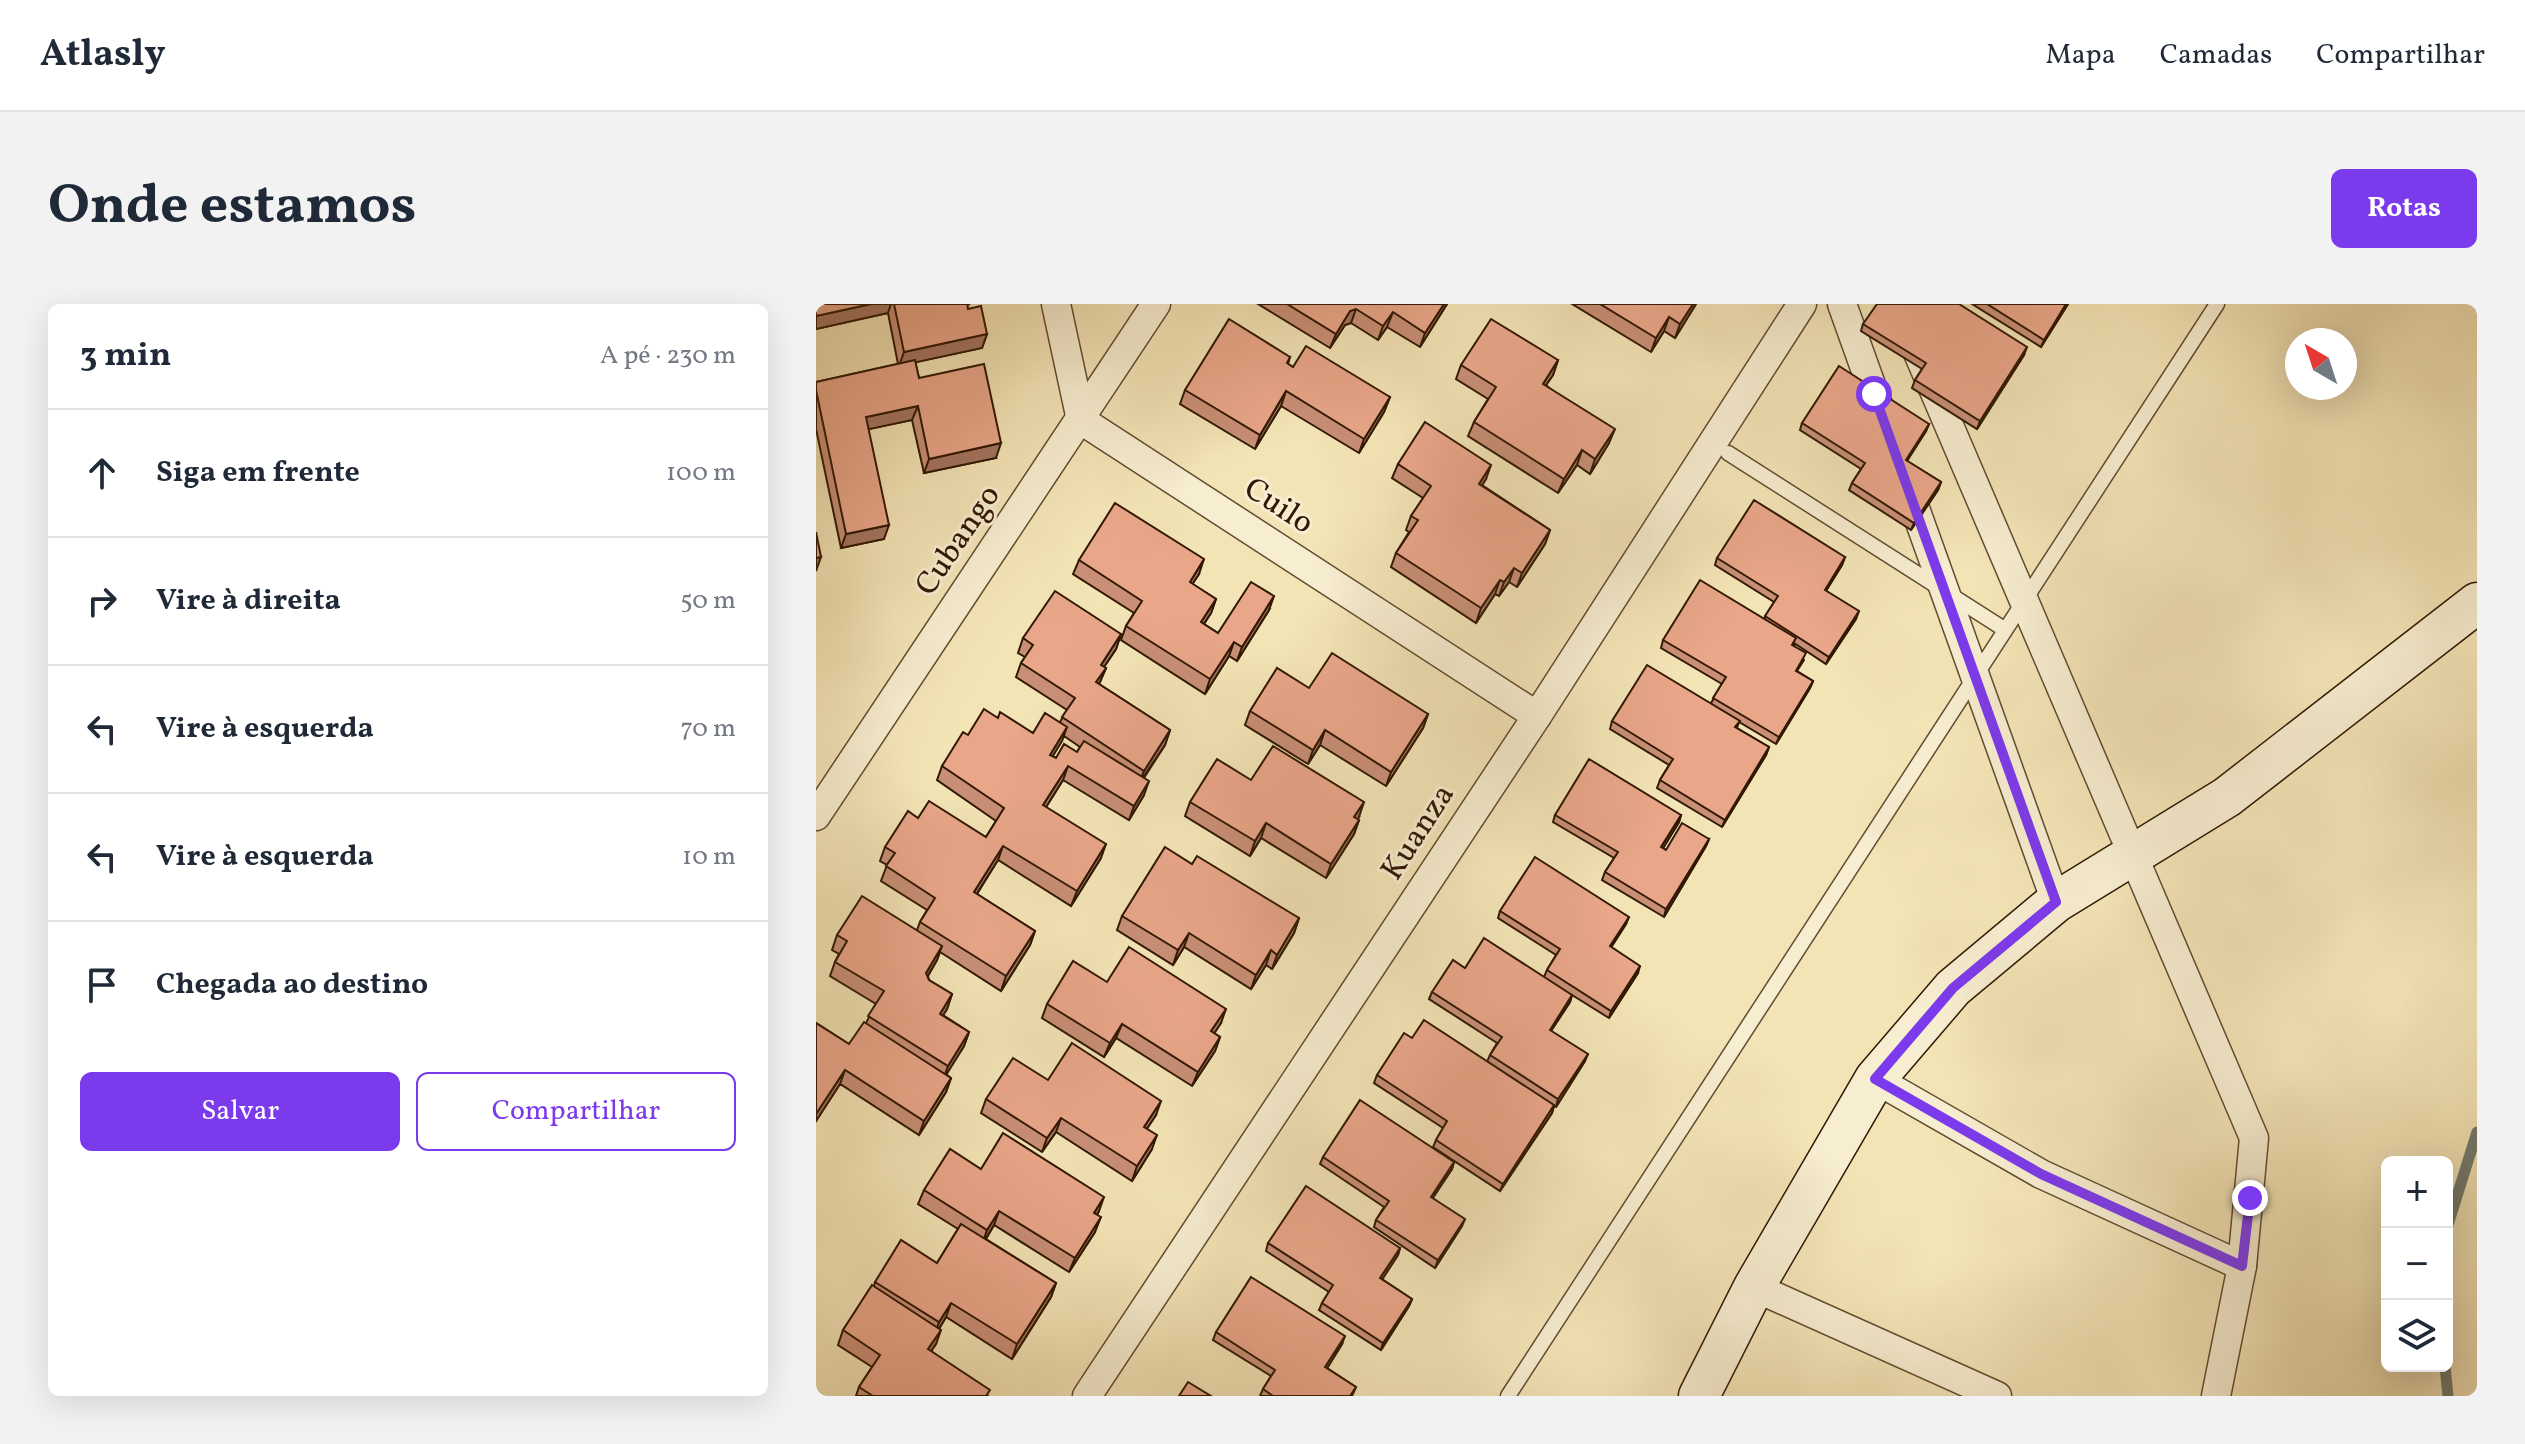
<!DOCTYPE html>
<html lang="pt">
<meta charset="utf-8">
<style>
:root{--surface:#fff;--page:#f2f2f3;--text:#1f2937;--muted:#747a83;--line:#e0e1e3;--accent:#7c3aed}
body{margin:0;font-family:Vollkorn,serif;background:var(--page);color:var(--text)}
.controls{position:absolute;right:24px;bottom:24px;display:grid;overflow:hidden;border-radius:12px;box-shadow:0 8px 32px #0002}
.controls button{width:72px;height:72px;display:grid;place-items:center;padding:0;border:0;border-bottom:2px solid var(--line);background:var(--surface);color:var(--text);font:40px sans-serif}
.compass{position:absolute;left:1469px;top:24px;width:72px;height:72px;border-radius:50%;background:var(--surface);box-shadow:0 8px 32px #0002;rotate:321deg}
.stop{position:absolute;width:24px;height:24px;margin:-18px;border:6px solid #7c3aed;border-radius:50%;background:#fff}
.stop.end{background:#7c3aed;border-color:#fff;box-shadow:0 2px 8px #0008}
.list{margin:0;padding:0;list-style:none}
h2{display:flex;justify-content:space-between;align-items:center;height:104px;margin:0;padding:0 32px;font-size:34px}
h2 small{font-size:26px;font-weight:400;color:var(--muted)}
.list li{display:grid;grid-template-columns:52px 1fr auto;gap:24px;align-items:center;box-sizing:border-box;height:128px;padding:0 32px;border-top:2px solid var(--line)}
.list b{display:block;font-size:30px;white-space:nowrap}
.list em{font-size:26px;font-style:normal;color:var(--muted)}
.actions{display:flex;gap:16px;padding:24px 32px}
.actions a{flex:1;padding:18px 0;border:2px solid var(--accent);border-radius:12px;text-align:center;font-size:28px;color:var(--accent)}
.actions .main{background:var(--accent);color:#fff}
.icon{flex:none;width:44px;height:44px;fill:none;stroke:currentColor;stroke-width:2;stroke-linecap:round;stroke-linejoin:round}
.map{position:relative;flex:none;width:1661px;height:1092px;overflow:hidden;border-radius:12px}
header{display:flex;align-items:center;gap:48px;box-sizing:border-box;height:112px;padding:0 40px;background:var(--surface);border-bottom:2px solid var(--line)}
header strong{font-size:38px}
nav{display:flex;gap:44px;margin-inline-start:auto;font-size:28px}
.intro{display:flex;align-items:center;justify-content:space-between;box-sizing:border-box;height:192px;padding:0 48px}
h1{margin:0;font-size:56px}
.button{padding:20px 36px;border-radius:12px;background:var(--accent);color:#fff;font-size:28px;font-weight:700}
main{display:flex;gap:48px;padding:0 48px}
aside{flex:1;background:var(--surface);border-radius:12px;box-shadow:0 8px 32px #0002}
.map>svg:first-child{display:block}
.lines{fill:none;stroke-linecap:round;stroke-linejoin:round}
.stream{stroke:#727a6f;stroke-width:11}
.lane-casing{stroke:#624b30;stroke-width:17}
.street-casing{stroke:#624b30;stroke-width:31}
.secondary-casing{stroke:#311804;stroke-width:43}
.lane{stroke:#f7edd0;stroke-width:14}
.street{stroke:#f7edd0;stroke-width:28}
.secondary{stroke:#f7edd0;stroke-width:40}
.wall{fill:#c88f76;stroke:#311804;stroke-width:2;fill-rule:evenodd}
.shaded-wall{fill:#a37460;stroke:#311804;stroke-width:2}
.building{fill:#e9a689;stroke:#311804;stroke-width:2}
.route{stroke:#7c3aed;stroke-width:10}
.labels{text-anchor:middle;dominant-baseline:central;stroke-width:6;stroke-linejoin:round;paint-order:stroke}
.street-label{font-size:32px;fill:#311804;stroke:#f7edd0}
</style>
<header>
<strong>Atlasly</strong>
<nav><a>Mapa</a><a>Camadas</a><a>Compartilhar</a></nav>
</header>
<div class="intro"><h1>Onde estamos</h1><a class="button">Rotas</a></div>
<main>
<aside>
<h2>3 min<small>A pé · 230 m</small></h2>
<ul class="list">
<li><svg class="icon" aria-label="ahead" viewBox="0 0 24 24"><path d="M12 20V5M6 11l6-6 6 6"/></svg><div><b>Siga em frente</b></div><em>100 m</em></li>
<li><svg class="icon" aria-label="right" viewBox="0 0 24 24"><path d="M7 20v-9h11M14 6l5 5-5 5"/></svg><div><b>Vire à direita</b></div><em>50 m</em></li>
<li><svg class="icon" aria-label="left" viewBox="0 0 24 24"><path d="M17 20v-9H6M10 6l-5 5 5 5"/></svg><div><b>Vire à esquerda</b></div><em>70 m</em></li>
<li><svg class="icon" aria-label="left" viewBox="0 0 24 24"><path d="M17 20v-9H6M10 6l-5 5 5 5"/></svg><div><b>Vire à esquerda</b></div><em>10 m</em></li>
<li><svg class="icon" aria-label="arrive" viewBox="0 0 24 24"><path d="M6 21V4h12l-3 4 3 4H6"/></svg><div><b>Chegada ao destino</b></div></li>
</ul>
<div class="actions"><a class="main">Salvar</a><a>Compartilhar</a></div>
</aside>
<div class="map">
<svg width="1661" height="1092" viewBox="0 0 1661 1092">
<rect width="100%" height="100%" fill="#f3e4b6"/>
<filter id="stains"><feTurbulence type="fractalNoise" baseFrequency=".0025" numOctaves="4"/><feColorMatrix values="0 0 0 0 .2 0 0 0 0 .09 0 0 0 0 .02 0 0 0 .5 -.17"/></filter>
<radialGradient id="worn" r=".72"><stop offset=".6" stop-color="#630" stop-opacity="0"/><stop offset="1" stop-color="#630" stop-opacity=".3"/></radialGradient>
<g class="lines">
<g class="stream">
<path d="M 1631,924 L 1661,828"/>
<path d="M 1629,1062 L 1632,1092"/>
</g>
<g class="lane-casing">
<g id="lane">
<path d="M 912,149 L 1188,325"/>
<path d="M 692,1092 L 1401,0"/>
</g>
</g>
<g class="street-casing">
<g id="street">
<path d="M 240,0 L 265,116 L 721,412"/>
<path d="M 1026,0 L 1069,120"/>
<path d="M 1081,0 L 1438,834 L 1426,962 L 1400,1092"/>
<path d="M 1091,182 L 1240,598"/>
<path d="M 0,512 L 340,0"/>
<path d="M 1059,775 L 1225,870 L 1426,962"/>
<path d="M 938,983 L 1181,1092"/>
<path d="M 271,1092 L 721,412 L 986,0"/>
</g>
</g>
<g class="secondary-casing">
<path id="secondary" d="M 883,1092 L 938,983 L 1059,775 L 1137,684 L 1240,598 L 1411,493 L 1661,299"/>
</g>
<use href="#lane" class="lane"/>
<use href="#street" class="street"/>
<use href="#secondary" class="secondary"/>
</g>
<g class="wall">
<path d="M 0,0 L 154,0 L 151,1 L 152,5 L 171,30 L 166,44 L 99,58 L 103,74 L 180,154 L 108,169 L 96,116 L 52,125 L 68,235 L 25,244 L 0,125 L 0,78 L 82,60 L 72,9 L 0,25 Z"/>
<path d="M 442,0 L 631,0 L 604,43 L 571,23 L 562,36 L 535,19 L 529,21 L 514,44 Z"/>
<path d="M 756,0 L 880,0 L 859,34 L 848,27 L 835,48 Z"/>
<path d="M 1156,0 L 1252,0 L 1225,43 Z"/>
<path d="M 1047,20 L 1208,51 L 1161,125 L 1096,84 L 1099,76 L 1106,65 L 1045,27 Z"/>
<path d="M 474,53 L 472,60 L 477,63 L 574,93 L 568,108 L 543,149 L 465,102 L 439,145 L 364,100 L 369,86 Z"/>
<path d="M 742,56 L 737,71 L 730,81 L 793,139 L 774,170 L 761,161 L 742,189 L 652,132 L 658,118 L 672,95 L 640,75 L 645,61 Z"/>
<path d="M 986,119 L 1113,120 L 1110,127 L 1091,157 L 1125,178 L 1122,186 L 1095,226 L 1033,186 L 1036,179 L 1045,165 L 984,126 Z"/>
<path d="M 582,160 L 670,175 L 666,181 L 734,226 L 729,240 L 701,283 L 693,278 L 683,292 L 679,290 L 660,319 L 575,263 L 580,249 L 593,228 L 590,226 L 595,212 L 607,194 L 576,174 Z"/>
<path d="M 1029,253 L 1026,261 L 1010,287 L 1040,315 L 1010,360 L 978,339 L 978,341 L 988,356 L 981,367 L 997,377 L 994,384 L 960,440 L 923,418 L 921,424 L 953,443 L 950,451 L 906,523 L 841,484 L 844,476 L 853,461 L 794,425 L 796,417 L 895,399 L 906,380 L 845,344 L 847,336 L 948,315 L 958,298 L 899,261 L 901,254 Z"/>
<path d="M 263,256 L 383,270 L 376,280 L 400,295 L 395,309 L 388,320 L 402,329 L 453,306 L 421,357 L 413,352 L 389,390 L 305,336 L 310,322 L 318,309 L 257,270 Z"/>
<path d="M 305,330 L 300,345 L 288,363 L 290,364 L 283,380 L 354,426 L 349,441 L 328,474 L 328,491 L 313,516 L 247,476 L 230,503 L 285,554 L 255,602 L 182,556 L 161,590 L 219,627 L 214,641 L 185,687 L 124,648 L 121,656 L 112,672 L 113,676 L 136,690 L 131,705 L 127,711 L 153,728 L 148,742 L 130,770 L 135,774 L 130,788 L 103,831 L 24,780 L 0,817 L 0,719 L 33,740 L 50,719 L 60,700 L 14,672 L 19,658 L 23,650 L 16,646 L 21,631 L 101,626 L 104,618 L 111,606 L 65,577 L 71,561 L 64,557 L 69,543 L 102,514 L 170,533 L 180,517 L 121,476 L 126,462 L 152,431 L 182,414 L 217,429 L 244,418 L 251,406 L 200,373 L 205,359 L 209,353 L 202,349 L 207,334 ZM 248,432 L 264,443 L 261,448 L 240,454 L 236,452 Z"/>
<path d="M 493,384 L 612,410 L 607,424 L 570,482 L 504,441 L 492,460 L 429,421 L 434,407 Z"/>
<path d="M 435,476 L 543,513 L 541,515 L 543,516 L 538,530 L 510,574 L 445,534 L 434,552 L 369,512 L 374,498 Z"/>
<path d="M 739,511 L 865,511 L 863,518 L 847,544 L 850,546 L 893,535 L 890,542 L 848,613 L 786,576 L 789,568 L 798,554 L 737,518 Z"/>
<path d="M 376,560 L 483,614 L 478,629 L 456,665 L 450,661 L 435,685 L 368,643 L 357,661 L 301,626 L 306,612 Z"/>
<path d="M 684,607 L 810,620 L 795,643 L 822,669 L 793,714 L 756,691 L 754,698 L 735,727 L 769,757 L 740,803 L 738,802 L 736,809 L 684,887 L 617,843 L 620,836 L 627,824 L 558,779 L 561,771 L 596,734 L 671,758 L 674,751 L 681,739 L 613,695 L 616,688 L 649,664 L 728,673 L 731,666 L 740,651 L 682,614 Z"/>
<path d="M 291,678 L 405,719 L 398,729 L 404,733 L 399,747 L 376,782 L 300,734 L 288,753 L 226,714 L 231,700 Z"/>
<path d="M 232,776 L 340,811 L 331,824 L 336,845 L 316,877 L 240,828 L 226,848 L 165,809 L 170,795 Z"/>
<path d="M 507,853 L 638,858 L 636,865 L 617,894 L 646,922 L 619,964 L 558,923 L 560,916 L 568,903 L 504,860 Z"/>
<path d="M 165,865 L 283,907 L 281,911 L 279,928 L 253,968 L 178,921 L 170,935 L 240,979 L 235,993 L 196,1055 L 130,1013 L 123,1025 L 120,1040 L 115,1047 L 172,1092 L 40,1092 L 43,1083 L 56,1063 L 22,1041 L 27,1026 L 58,982 L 59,978 L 121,959 L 142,925 L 102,900 L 108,886 Z"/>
<path d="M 452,939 L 584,944 L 582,951 L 566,975 L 596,995 L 593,1002 L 565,1046 L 503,1006 L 506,999 L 513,988 L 450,947 Z"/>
<path d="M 400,1028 L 526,1040 L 511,1064 L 540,1083 L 536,1092 L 444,1092 L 447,1085 L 455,1072 L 397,1036 Z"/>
</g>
<g class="shaded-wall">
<path d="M 55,0 L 75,0 L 72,9 L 0,25 L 0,12 Z"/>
<path d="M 628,0 L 631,0 L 604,43 L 609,29 Z"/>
<path d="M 877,0 L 880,0 L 859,34 L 864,20 Z"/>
<path d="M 1250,0 L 1252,0 L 1225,43 L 1228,36 Z"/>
<path d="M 540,5 L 535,19 L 529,21 L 514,44 L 520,30 L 534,7 Z"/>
<path d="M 577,8 L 571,23 L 562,36 L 567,22 Z"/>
<path d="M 853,13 L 848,27 L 835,48 L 840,34 Z"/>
<path d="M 171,30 L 166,44 L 83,62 L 88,48 Z"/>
<path d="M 1211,43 L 1208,51 L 1161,125 L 1164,117 Z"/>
<path d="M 742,56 L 737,71 L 721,94 L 727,80 Z"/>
<path d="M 470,87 L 465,102 L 439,145 L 444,131 Z"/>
<path d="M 574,93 L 568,108 L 543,149 L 548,135 Z"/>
<path d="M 102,102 L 96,116 L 45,127 L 50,113 Z"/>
<path d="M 1113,120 L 1110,127 L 1087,163 L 1090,156 Z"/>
<path d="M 799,125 L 793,139 L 774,170 L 779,155 Z"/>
<path d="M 185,139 L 180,154 L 108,169 L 113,155 Z"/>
<path d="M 766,146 L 761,161 L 742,189 L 748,175 Z"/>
<path d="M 675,161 L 670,175 L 658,194 L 663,180 Z"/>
<path d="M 1125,178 L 1122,186 L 1095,226 L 1098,219 Z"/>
<path d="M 73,221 L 68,235 L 25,244 L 30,230 Z"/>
<path d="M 734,226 L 729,240 L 701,283 L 706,269 Z"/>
<path d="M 5,253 L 0,267 L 0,254 Z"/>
<path d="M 1029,253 L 1026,261 L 1006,293 L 1009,286 Z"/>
<path d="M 388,255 L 383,270 L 368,293 L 374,278 Z"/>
<path d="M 698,264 L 693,278 L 683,292 L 688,278 Z"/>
<path d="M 684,276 L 679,290 L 660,319 L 665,304 Z"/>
<path d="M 458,292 L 453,306 L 421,357 L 426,343 Z"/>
<path d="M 400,295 L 395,309 L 380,332 L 385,318 Z"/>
<path d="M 1043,307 L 1040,315 L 1010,360 L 1013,353 Z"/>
<path d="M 305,330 L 300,345 L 280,375 L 285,361 Z"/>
<path d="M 418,338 L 413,352 L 389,390 L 394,375 Z"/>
<path d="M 290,364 L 284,378 L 275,392 L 280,378 Z"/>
<path d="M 997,377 L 994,384 L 960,440 L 963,433 Z"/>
<path d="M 612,410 L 607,424 L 570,482 L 575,468 Z"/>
<path d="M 251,423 L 246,437 L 229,465 L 234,451 Z"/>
<path d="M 354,426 L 349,441 L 322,481 L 328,467 Z"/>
<path d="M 509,426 L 504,441 L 492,460 L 497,446 Z"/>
<path d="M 953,443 L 950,451 L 906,523 L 909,516 Z"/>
<path d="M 252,462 L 247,476 L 222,516 L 227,501 Z"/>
<path d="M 333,477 L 328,491 L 313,516 L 318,502 Z"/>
<path d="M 548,498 L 543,513 L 533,527 L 538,513 Z"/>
<path d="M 865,511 L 863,518 L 843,551 L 845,543 Z"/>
<path d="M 543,516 L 538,530 L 510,574 L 515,560 Z"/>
<path d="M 450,519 L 445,534 L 434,552 L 439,537 Z"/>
<path d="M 893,535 L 890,542 L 848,613 L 850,605 Z"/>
<path d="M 290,540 L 285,554 L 255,602 L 261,587 Z"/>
<path d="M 187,542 L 182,556 L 153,602 L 158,588 Z"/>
<path d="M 813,613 L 810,620 L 791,650 L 794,642 Z"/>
<path d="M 483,614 L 478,629 L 456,665 L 461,651 Z"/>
<path d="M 219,627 L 214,641 L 185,687 L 190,672 Z"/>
<path d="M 373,629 L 368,643 L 357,661 L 362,646 Z"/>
<path d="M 126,642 L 121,656 L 105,683 L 110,669 Z"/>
<path d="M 455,646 L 450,661 L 435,685 L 440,671 Z"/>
<path d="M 824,662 L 822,669 L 793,714 L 795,707 Z"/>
<path d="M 136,690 L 131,705 L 119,724 L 124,710 Z"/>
<path d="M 756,691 L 754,698 L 731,733 L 734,726 Z"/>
<path d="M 410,705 L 405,719 L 390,742 L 395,727 Z"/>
<path d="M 306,720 L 300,734 L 288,753 L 294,739 Z"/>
<path d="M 153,728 L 148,742 L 127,776 L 132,762 Z"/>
<path d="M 404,733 L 399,747 L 376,782 L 382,768 Z"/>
<path d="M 772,750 L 769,757 L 740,803 L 742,795 Z"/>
<path d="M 29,766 L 24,780 L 0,817 L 0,810 Z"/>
<path d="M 135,774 L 130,788 L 103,831 L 108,817 Z"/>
<path d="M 345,797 L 340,811 L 323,837 L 328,823 Z"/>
<path d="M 738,801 L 736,809 L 684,887 L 687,880 Z"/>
<path d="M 245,814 L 240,828 L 226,848 L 231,834 Z"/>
<path d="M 341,831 L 336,845 L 316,877 L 321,862 Z"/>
<path d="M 638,858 L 636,865 L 612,900 L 615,893 Z"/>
<path d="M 288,893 L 283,907 L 273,923 L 278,909 Z"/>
<path d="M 183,907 L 178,921 L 166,941 L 171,926 Z"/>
<path d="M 285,913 L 279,928 L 253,968 L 259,954 Z"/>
<path d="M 649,915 L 646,922 L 619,964 L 622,956 Z"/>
<path d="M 584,944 L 582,951 L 562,982 L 564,974 Z"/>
<path d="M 240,979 L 235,993 L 196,1055 L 201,1040 Z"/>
<path d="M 596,995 L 593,1002 L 565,1046 L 567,1039 Z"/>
<path d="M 135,999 L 130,1013 L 118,1033 L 123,1018 Z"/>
<path d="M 125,1026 L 120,1040 L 107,1059 L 112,1045 Z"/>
<path d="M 529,1032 L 526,1040 L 507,1071 L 509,1063 Z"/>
</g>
<g class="building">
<path d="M 0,0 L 55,0 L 0,12 Z"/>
<path d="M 78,0 L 151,0 L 152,5 L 165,2 L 171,30 L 88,48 Z"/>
<path d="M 471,0 L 628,0 L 609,29 L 577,8 L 567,22 L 540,5 L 534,7 L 520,30 Z"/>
<path d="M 784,0 L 877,0 L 864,20 L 853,13 L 840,34 Z"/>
<path d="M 1061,0 L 1143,0 L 1211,43 L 1164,117 L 1099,76 L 1110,59 L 1047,20 Z"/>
<path d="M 1171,0 L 1250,0 L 1228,36 Z"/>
<path d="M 413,15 L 474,53 L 471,59 L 477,63 L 490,42 L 574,93 L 548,135 L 470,87 L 444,131 L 369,86 Z"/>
<path d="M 675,15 L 742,56 L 727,80 L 799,125 L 779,155 L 766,146 L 748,175 L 658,118 L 680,83 L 645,61 Z"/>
<path d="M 99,56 L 103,74 L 168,60 L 185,139 L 113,155 L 102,102 L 50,113 L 73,221 L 30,230 L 0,86 L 0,78 Z"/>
<path d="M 1023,62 L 1113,120 L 1090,156 L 1125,178 L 1098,219 L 1036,179 L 1049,159 L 986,119 Z"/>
<path d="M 609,118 L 675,161 L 663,180 L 734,226 L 706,269 L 698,264 L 688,278 L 684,276 L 665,304 L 580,249 L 602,216 L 595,212 L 615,182 L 582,160 Z"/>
<path d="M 938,196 L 1029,253 L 1009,286 L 1043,307 L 1013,353 L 949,312 L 962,292 L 901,254 Z"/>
<path d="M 299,199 L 388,255 L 374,278 L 400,295 L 385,318 L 402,329 L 435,278 L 458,292 L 426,343 L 418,338 L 394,375 L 310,322 L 326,297 L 263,256 Z"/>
<path d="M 0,228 L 5,253 L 0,254 Z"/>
<path d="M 884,276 L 980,334 L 976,341 L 990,349 L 980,367 L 997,377 L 963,433 L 897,394 L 910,373 L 847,336 Z"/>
<path d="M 239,287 L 305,330 L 285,361 L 290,364 L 280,378 L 354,426 L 328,467 L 246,413 L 259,394 L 205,359 L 217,341 L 207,334 Z"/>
<path d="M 516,349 L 612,410 L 575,468 L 509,426 L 497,446 L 434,407 L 461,364 L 493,384 Z"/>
<path d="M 831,361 L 924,417 L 919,423 L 953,443 L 909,516 L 844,476 L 857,455 L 796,417 Z"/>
<path d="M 168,405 L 182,414 L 184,408 L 217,429 L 229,409 L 251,423 L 234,451 L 240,454 L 248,440 L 261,448 L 268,437 L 333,477 L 318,502 L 252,462 L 227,501 L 290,540 L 261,587 L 187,542 L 158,588 L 219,627 L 190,672 L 104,618 L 119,594 L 70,562 L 79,549 L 69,543 L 92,507 L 102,514 L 113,497 L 170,533 L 188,504 L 126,462 L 147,428 L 152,431 Z"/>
<path d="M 457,442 L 548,498 L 538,513 L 543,516 L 515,560 L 450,519 L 439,537 L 374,498 L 401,455 L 435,476 Z"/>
<path d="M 773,455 L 865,511 L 845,543 L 850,546 L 866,519 L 893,535 L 850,605 L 789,568 L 802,548 L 739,511 Z"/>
<path d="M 349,543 L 376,560 L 381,552 L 483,614 L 461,651 L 455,646 L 440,671 L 373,629 L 362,646 L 306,612 Z"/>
<path d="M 719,553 L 813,613 L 794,642 L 824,662 L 795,707 L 731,666 L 744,645 L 684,607 Z"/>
<path d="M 46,592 L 126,642 L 110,669 L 113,676 L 136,690 L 124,710 L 153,728 L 132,762 L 52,712 L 68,687 L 19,658 L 31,637 L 21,631 Z"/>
<path d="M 668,634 L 756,691 L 734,726 L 772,750 L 742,795 L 674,751 L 686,733 L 616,688 L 637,656 L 649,664 Z"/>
<path d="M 313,643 L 410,705 L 395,727 L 404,733 L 382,768 L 306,720 L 294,739 L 231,700 L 257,657 L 291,678 Z"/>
<path d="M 608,716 L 738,801 L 687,880 L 620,836 L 631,817 L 561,771 L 588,729 L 596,734 Z"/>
<path d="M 48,718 L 135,774 L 108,817 L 29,766 L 0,810 L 0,719 L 33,740 Z"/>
<path d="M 256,739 L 345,797 L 328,823 L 341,831 L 321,862 L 245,814 L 231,834 L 170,795 L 197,754 L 232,776 Z"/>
<path d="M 544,796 L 638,858 L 615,893 L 649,915 L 622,956 L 560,916 L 573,897 L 507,853 Z"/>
<path d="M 187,829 L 288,893 L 278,909 L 285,913 L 259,954 L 183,907 L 171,926 L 108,886 L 134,845 L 165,865 Z"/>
<path d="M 490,882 L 584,944 L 564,974 L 596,995 L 567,1039 L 506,999 L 517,981 L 452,939 Z"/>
<path d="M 145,920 L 240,979 L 201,1040 L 135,999 L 123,1018 L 59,978 L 85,936 L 121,959 Z"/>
<path d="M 435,973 L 529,1032 L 509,1063 L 540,1083 L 534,1092 L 457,1092 L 447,1085 L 459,1066 L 400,1028 Z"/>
<path d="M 56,981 L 125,1026 L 112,1045 L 174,1086 L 170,1092 L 57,1092 L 43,1083 L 64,1051 L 27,1026 Z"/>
<path d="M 372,1078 L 395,1092 L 363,1092 Z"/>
</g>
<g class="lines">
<path class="route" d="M 1058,90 L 1240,598 L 1137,684 L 1059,775 L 1225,870 L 1426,962 L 1434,894"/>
</g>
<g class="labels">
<g class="street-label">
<text transform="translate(462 203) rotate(33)">Cuilo</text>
<text transform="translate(143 237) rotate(-56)">Cubango</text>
<text transform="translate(603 529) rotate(-57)">Kuanza</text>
</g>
</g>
<rect width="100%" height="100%" filter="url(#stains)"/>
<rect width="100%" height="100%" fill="url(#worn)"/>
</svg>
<div class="controls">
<button>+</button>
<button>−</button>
<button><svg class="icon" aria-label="layers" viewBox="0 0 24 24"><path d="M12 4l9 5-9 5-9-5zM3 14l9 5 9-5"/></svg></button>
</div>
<svg class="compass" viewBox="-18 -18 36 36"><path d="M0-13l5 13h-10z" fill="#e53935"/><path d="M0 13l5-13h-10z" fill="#747a83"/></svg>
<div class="stop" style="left:1058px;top:90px"></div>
<div class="stop end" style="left:1434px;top:894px"></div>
</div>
</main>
